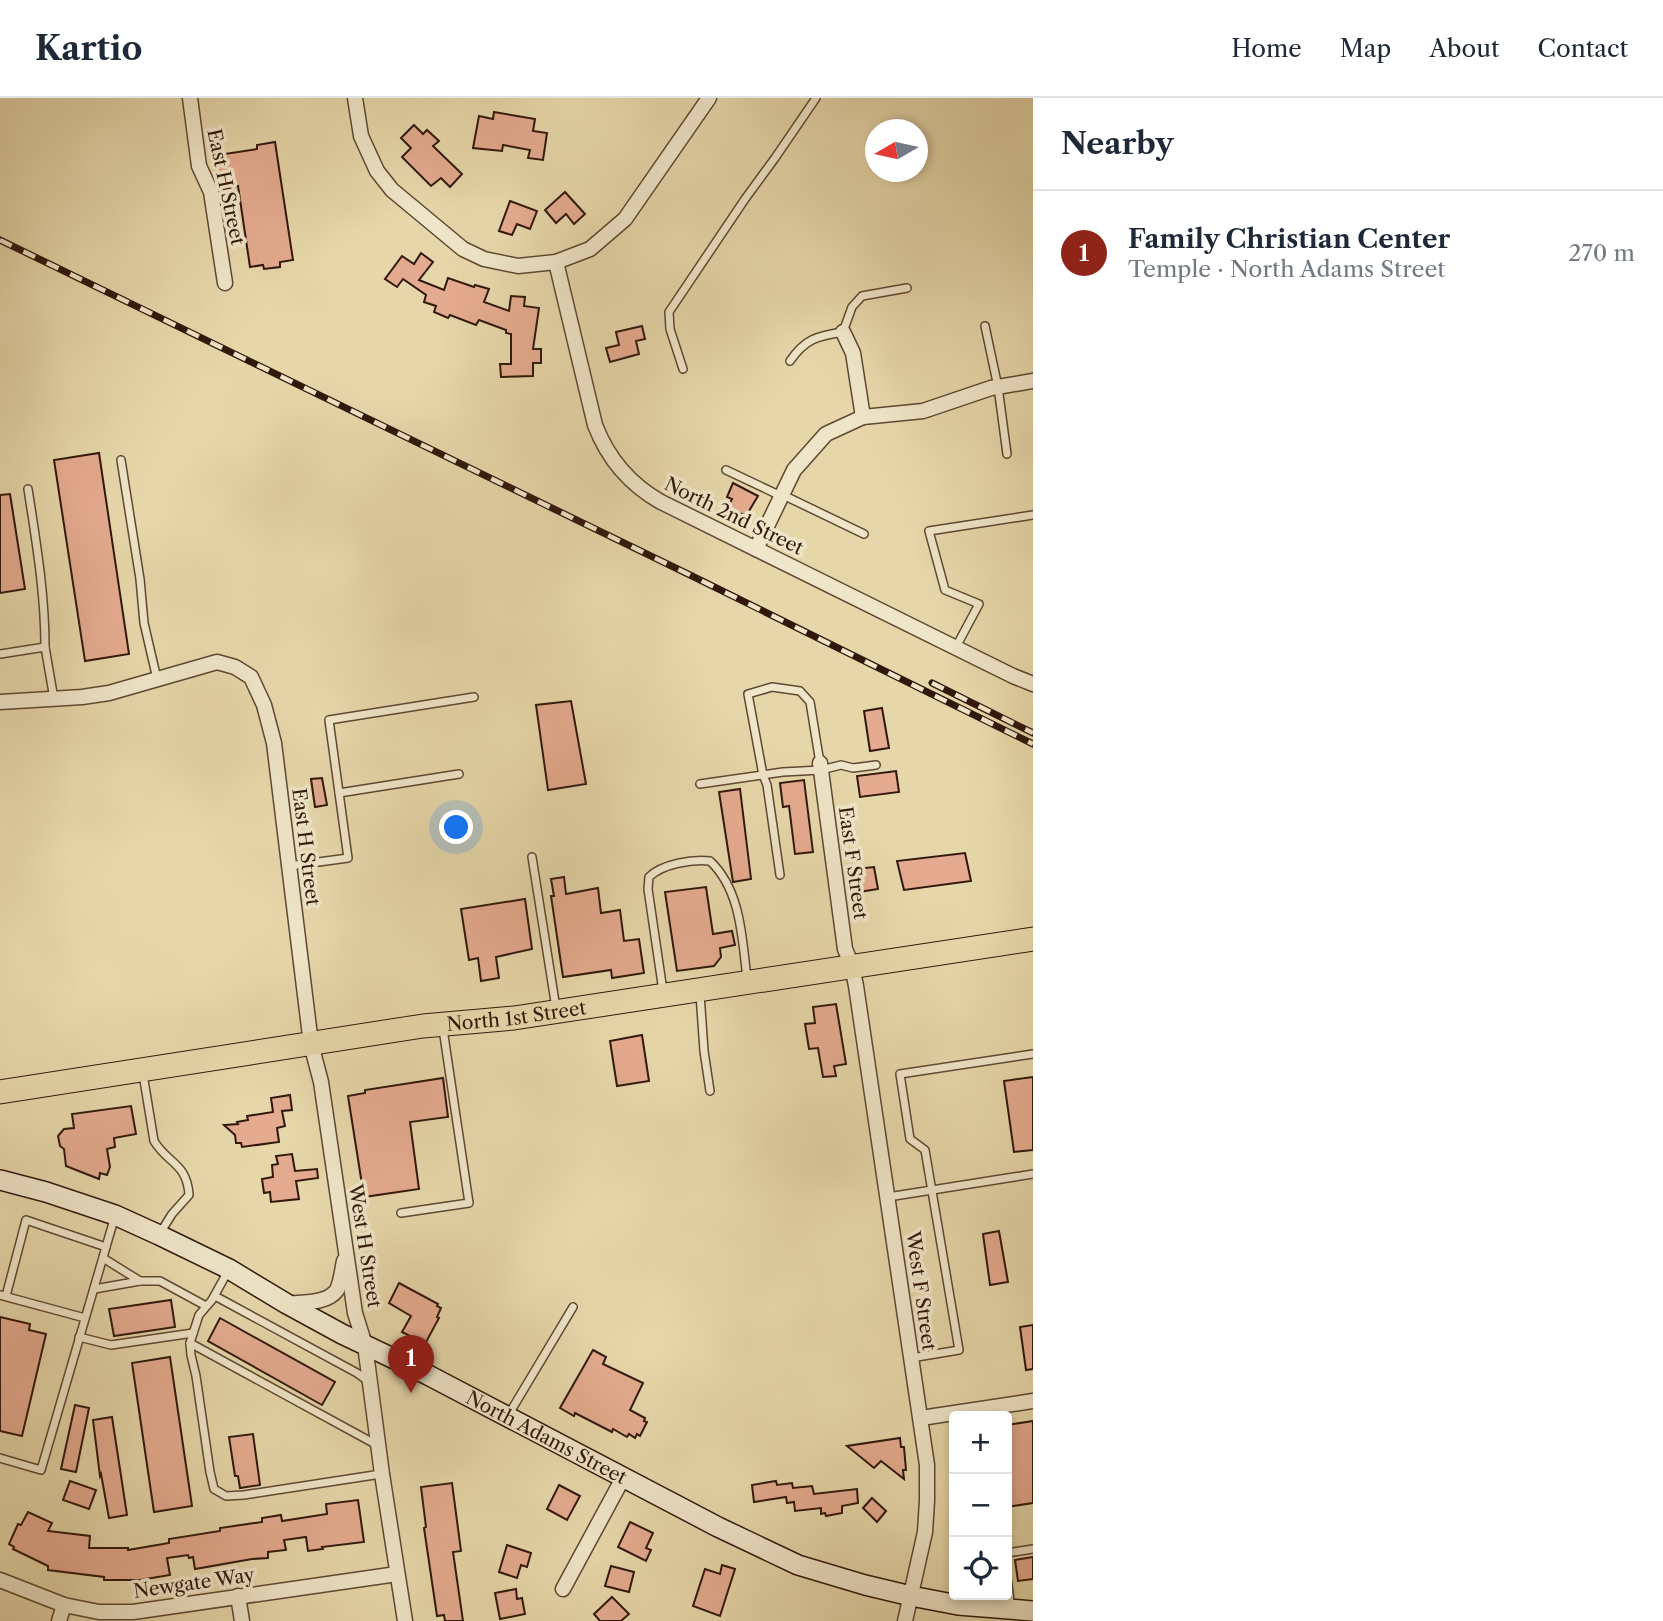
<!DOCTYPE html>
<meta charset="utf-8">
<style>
:root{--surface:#fff;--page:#f2f2f3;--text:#1f2937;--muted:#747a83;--line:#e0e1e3;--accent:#8f2418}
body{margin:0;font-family:"Libre Caslon Text",serif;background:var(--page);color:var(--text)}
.controls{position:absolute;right:21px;bottom:21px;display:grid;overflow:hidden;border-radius:7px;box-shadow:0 4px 10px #0003}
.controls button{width:63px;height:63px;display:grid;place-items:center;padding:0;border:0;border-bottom:2px solid var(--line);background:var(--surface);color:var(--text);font:35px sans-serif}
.compass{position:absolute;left:865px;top:21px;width:63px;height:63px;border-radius:50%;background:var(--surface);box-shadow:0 4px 10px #0003;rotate:261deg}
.you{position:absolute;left:457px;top:730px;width:24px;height:24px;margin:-18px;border:5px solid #fff;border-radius:50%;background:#1a73e8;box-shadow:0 0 0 10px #1a73e833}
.badge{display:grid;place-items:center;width:46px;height:46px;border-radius:50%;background:var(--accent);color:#fff;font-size:23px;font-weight:700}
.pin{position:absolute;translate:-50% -58px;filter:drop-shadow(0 2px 4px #0008)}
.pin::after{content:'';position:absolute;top:37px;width:24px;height:21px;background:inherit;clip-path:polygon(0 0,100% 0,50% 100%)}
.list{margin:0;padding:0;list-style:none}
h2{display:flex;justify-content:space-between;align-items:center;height:91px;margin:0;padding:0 28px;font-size:30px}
h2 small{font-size:23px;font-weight:400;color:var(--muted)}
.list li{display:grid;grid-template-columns:46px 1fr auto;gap:21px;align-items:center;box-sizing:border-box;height:126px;padding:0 28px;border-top:2px solid var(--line)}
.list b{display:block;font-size:26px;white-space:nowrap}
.list p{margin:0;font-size:23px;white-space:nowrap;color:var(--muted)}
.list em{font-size:23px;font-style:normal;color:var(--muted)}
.icon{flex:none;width:38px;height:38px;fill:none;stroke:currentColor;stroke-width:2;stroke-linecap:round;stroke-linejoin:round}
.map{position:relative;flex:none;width:1033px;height:1523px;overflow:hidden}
header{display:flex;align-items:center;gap:42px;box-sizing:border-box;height:98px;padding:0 35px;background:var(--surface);border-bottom:2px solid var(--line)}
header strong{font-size:33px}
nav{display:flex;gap:38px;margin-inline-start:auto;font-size:24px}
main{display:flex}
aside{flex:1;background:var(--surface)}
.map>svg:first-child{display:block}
.building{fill:#e5ab90;stroke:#31180a;stroke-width:2}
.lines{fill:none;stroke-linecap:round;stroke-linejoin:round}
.lane-casing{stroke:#5e4832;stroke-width:10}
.street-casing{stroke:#5e4832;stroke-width:17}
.secondary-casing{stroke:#31180a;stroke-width:22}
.primary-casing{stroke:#31180a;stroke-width:25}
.lane{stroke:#efe5c8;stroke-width:7}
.street{stroke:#efe5c8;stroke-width:14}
.secondary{stroke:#efe5c8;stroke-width:19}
.primary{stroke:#e6d7aa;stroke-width:23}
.rail-casing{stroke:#31180a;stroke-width:7}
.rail{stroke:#efe5c8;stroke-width:4.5;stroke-dasharray:13;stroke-linecap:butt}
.labels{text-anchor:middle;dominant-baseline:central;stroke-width:7;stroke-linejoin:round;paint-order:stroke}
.street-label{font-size:19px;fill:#31180a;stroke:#efe5c8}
</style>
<header>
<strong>Kartio</strong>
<nav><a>Home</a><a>Map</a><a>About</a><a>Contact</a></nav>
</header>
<main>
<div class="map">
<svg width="1033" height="1523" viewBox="0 0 1033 1523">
<rect width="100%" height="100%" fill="#e6d7aa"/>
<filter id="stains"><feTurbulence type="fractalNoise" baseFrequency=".00286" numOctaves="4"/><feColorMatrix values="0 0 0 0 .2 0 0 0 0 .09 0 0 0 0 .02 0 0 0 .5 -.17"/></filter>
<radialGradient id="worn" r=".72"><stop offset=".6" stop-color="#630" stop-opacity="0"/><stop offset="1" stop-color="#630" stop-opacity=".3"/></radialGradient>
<g class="building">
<path d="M 494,14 L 535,21 L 533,33 L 547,35 L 543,62 L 528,60 L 530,52 L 503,47 L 502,53 L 473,50 L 479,18 L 493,21 Z"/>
<path d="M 414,27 L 423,36 L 427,32 L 439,43 L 433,48 L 462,76 L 450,89 L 441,80 L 431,88 L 402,59 L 411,50 L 401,40 Z"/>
<path d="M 275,44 L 293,162 L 280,164 L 280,169 L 264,171 L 263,167 L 250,169 L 238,88 L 223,91 L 222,80 L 217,81 L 215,68 L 220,67 L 218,57 L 257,51 L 257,47 Z"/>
<path d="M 565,94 L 585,116 L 574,126 L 566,116 L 556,125 L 545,112 Z"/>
<path d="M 510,103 L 537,113 L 530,131 L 517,126 L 512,137 L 499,133 Z"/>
<path d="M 421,155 L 433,164 L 419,182 L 444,192 L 448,180 L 474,189 L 475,187 L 489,191 L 484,204 L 509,213 L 511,198 L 525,199 L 524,208 L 539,210 L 533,251 L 541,251 L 541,265 L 533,265 L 533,278 L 501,279 L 500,266 L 511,266 L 511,236 L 506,235 L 506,232 L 479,222 L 476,227 L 450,217 L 448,220 L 434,214 L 436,208 L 424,204 L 426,197 L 403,181 L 397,189 L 385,181 L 402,158 L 414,166 Z"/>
<path d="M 642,228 L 645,241 L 636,243 L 639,256 L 610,264 L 606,250 L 619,247 L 616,234 Z"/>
<path d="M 99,355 L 129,556 L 85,563 L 54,362 Z"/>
<path d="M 733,385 L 758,398 L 746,418 L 728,409 L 732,401 L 727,399 Z"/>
<path d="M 10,396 L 25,491 L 0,495 L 0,397 Z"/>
<path d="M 571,603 L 586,686 L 548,692 L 536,607 Z"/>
<path d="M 882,610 L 889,650 L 870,653 L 864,613 Z"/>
<path d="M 896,673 L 899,694 L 860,699 L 857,678 Z"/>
<path d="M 322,680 L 327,707 L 315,709 L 311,681 Z"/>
<path d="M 804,682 L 813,754 L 795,756 L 789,708 L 783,709 L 780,685 Z"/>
<path d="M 740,691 L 751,781 L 733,784 L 719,694 Z"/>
<path d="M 965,755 L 971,783 L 904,792 L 897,763 Z"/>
<path d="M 874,769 L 878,791 L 859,794 L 856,771 Z"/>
<path d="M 564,779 L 566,796 L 598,790 L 601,815 L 620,812 L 624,843 L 639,841 L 644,875 L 612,880 L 611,872 L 563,879 L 551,798 L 554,798 L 551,781 Z"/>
<path d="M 706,789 L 713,836 L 732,833 L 735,847 L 720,850 L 721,859 L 714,868 L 677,873 L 665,794 Z"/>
<path d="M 525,801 L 532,851 L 496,859 L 499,880 L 481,883 L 478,860 L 469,862 L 461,811 Z"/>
<path d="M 836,906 L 846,966 L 834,968 L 836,978 L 823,979 L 818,950 L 809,951 L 805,926 L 815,925 L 813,909 Z"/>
<path d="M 642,937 L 649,983 L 617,988 L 610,943 Z"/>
<path d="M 1033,979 L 1033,1052 L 1014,1054 L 1004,983 Z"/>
<path d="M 443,980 L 448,1019 L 410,1024 L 419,1091 L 364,1099 L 348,998 L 365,995 L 365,992 Z"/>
<path d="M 290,997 L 292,1012 L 282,1013 L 285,1028 L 277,1030 L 279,1044 L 242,1049 L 241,1045 L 236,1045 L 235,1037 L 224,1027 L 238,1026 L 237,1024 L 248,1022 L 247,1018 L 273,1014 L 271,1000 Z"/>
<path d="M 131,1008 L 136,1036 L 114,1040 L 115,1049 L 107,1051 L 110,1069 L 107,1077 L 100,1075 L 99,1081 L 66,1068 L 64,1051 L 60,1048 L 58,1038 L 64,1031 L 74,1030 L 72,1016 Z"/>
<path d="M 292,1056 L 295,1073 L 317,1071 L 318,1080 L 296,1083 L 299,1101 L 271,1104 L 270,1094 L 264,1095 L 262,1081 L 273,1079 L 272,1067 L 278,1066 L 276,1058 Z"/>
<path d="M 999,1133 L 1008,1184 L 990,1187 L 983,1136 Z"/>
<path d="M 399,1185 L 438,1206 L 437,1208 L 441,1210 L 437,1219 L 439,1220 L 425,1246 L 402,1234 L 411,1218 L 389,1205 Z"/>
<path d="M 171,1202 L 175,1229 L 114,1238 L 109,1211 Z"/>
<path d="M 0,1219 L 30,1226 L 29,1232 L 46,1236 L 22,1338 L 0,1333 Z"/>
<path d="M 220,1220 L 335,1284 L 322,1307 L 208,1243 Z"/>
<path d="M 1033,1227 L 1033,1271 L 1026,1272 L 1020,1229 Z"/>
<path d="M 593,1252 L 606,1259 L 603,1266 L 643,1285 L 630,1312 L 645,1320 L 644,1323 L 647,1324 L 640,1338 L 637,1336 L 635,1340 L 629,1336 L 627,1339 L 613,1331 L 612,1334 L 575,1315 L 574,1318 L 560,1310 Z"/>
<path d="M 170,1259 L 192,1408 L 154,1414 L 132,1265 Z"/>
<path d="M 75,1307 L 89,1310 L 76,1374 L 61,1371 Z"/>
<path d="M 112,1319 L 127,1417 L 109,1420 L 101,1376 L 100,1378 L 93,1322 Z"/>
<path d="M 1033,1323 L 1033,1405 L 1007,1409 L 1007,1327 Z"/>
<path d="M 253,1336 L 260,1387 L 240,1390 L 238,1378 L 235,1378 L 229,1339 Z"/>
<path d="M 900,1340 L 901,1349 L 904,1349 L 906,1372 L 903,1372 L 904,1381 L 881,1363 L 874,1370 L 847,1348 Z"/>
<path d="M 70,1383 L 96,1392 L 89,1411 L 63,1402 Z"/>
<path d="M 776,1383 L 777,1387 L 792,1385 L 793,1390 L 812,1388 L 814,1396 L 857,1391 L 858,1405 L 842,1408 L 842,1415 L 826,1418 L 825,1415 L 821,1416 L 821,1410 L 795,1413 L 794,1404 L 787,1405 L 786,1399 L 754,1404 L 752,1387 Z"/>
<path d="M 452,1385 L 461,1453 L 453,1454 L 463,1523 L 445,1523 L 444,1517 L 437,1518 L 424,1430 L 426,1429 L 421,1389 Z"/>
<path d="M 559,1387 L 580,1398 L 567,1422 L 547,1411 Z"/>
<path d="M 872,1400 L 886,1413 L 877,1424 L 863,1410 Z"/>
<path d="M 358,1402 L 364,1444 L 322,1449 L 323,1451 L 308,1453 L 306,1439 L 284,1442 L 286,1452 L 268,1454 L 268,1460 L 252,1461 L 195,1471 L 193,1459 L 189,1460 L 188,1457 L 167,1460 L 170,1477 L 140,1482 L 104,1482 L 104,1479 L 48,1472 L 48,1468 L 13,1451 L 14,1449 L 9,1446 L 18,1426 L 21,1427 L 28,1414 L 52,1425 L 48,1433 L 90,1438 L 89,1450 L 128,1450 L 128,1452 L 169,1445 L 169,1441 L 220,1433 L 220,1430 L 262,1424 L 262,1420 L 281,1417 L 282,1423 L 327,1416 L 326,1406 Z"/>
<path d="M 630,1424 L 653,1435 L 646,1450 L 651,1452 L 646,1463 L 618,1449 Z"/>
<path d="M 507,1447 L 531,1455 L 527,1469 L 521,1467 L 517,1480 L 499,1474 Z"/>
<path d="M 1033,1459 L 1033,1481 L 1018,1483 L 1015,1462 Z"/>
<path d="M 722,1467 L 735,1471 L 720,1518 L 693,1508 L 705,1471 L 720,1476 Z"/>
<path d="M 611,1468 L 634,1474 L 629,1494 L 605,1488 Z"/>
<path d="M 516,1491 L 517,1501 L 522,1500 L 525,1516 L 500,1521 L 495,1495 Z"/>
<path d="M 612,1499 L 629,1516 L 621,1523 L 600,1523 L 594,1516 Z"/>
</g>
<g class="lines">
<g class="lane-casing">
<g id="lane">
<path d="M 985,228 L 998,289 L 1007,356"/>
<path d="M 790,263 C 805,241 817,238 843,234 L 852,209 L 862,198 L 907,190"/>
<path d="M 683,271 L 670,231 L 669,214 L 745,101 L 775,60 L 816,0"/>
<path d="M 121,362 L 140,481 L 144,525 L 157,581"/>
<path d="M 726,372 L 781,398"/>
<path d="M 28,391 C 36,443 45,495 45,549"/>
<path d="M 783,397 L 864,436"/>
<path d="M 956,549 L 979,506 L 945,492 L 929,433 L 1033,417"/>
<path d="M 0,556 L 45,549 L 54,601"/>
<path d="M 700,686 L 783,674 L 821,672 L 841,667 L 853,670 L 876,667"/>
<path d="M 339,695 L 459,676"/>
<path d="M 532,759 L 556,910"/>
<path d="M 289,768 L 348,760 L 329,622 L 474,599"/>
<path d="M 780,777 L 767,687 L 763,677 L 748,596 L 772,589 L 800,593 L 810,604 L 820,665"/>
<path d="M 663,893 L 648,791 L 649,779 C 662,766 692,761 710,763 C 741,792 742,840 747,880"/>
<path d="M 700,896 L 704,953 L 710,993"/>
<path d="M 143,976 L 154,1043 C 168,1066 187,1065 189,1097 L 172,1116 L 159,1137"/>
<path d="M 888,1099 L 1033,1076"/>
<path d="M 401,1115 L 469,1105 L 443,931"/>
<path d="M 103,1160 L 140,1183 L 160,1183 L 206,1208"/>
<path d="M 228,1173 L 212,1202 L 199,1217 L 190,1245 L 191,1257 L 196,1278 L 210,1374 L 214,1391 L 226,1398 L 244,1397 L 381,1376"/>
<path d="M 94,1191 L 140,1183"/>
<path d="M 0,1197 L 85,1220"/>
<path d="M 6,1198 L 26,1122 L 106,1149"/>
<path d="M 215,1198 L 357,1275 L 369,1284"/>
<path d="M 79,1239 L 111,1247 L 193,1235"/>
<path d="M 190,1245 L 377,1347"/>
<path d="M 911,1260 L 959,1252 L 925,1052 L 910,1041 L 900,976 L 1033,956"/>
<path d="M 509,1316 L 573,1209"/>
<path d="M 0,1360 L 41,1372 L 115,1118"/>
<path d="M 1007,1455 L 1033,1451"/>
<path d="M 1007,1480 L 1011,1511"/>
</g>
</g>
<g class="street-casing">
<g id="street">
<path d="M 190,0 L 199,68 L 211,94 L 225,185"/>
<path d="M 355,0 L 361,38 L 377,73 L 392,92 L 463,151 L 484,161 L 518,168 L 556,164 L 590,151 L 625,121 L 709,0"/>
<path d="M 556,164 L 595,327 C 608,361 629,386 661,404 L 1013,578 L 1033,586"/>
<path d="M 843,234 L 853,255 L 863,319"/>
<path d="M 756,451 L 794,372 L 826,336 L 863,319 L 923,313 L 991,290 L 1033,283"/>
<path d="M 0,604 L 82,599 L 109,595 L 217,564 L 235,569 L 251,579 L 264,607 L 274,645 L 311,946 L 321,984 L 355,1215 L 365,1247 L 382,1376 L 405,1523"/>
<path d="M 820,665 L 845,851 L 852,868 L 856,888 L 927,1367 L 927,1403 L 925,1434 L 905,1523"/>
<path d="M 287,1206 C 303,1204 327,1206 337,1192 C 341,1184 342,1172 344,1163"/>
<path d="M 921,1320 L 1033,1303"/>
<path d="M 0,1482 L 64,1507 L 99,1514 L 133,1514 L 397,1476"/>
<path d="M 563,1491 L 623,1380"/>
<path d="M 238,1498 L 242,1523"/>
<path d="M 59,1523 L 64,1507"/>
</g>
</g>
<g class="secondary-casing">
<g id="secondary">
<path id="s1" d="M 0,1082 L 46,1094 L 115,1117 L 159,1137 L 229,1171 L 287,1206 L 342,1236 L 428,1277 L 718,1429 L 798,1467 L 865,1487 L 911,1498 L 958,1507 L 1033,1513"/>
</g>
</g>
<g class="primary-casing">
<g id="primary">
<path id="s2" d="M 0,994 L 423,928 L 514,920 L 1033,841"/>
</g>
</g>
<use href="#lane" class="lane"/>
<use href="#street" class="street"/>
<use href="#secondary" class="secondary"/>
<use href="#primary" class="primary"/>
<g class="rail-casing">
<g id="rail">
<path d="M 0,142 L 690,477 L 1033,646"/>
<path d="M 932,585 L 1033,635"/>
</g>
</g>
<use href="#rail" class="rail"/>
</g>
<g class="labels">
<g class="street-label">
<text transform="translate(226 89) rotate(78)">East H Street</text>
<text transform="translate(734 418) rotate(26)">North 2nd Street</text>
<text transform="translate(306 749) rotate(83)">East H Street</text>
<text transform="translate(853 765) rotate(82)">East F Street</text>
<text stroke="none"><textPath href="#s2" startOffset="522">North 1st Street</textPath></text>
<text transform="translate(365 1148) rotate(81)">West H Street</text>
<text transform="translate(921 1193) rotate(82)">West F Street</text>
<text stroke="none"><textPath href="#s1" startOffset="606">North Adams Street</textPath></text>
<text transform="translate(194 1485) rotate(-8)">Newgate Way</text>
</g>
</g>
<rect width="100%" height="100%" filter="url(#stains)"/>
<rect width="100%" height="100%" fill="url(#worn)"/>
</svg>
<div class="controls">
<button>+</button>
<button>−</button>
<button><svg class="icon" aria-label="locate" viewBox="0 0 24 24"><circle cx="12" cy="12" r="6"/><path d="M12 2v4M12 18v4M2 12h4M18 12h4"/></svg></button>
</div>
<svg class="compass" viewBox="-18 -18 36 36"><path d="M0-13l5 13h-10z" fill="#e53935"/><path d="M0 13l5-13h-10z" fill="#747a83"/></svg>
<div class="you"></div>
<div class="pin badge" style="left:411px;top:1295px">1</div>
</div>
<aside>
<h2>Nearby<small></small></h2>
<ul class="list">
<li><span class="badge">1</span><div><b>Family Christian Center</b><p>Temple · North Adams Street</p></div><em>270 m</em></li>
</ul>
</aside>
</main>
